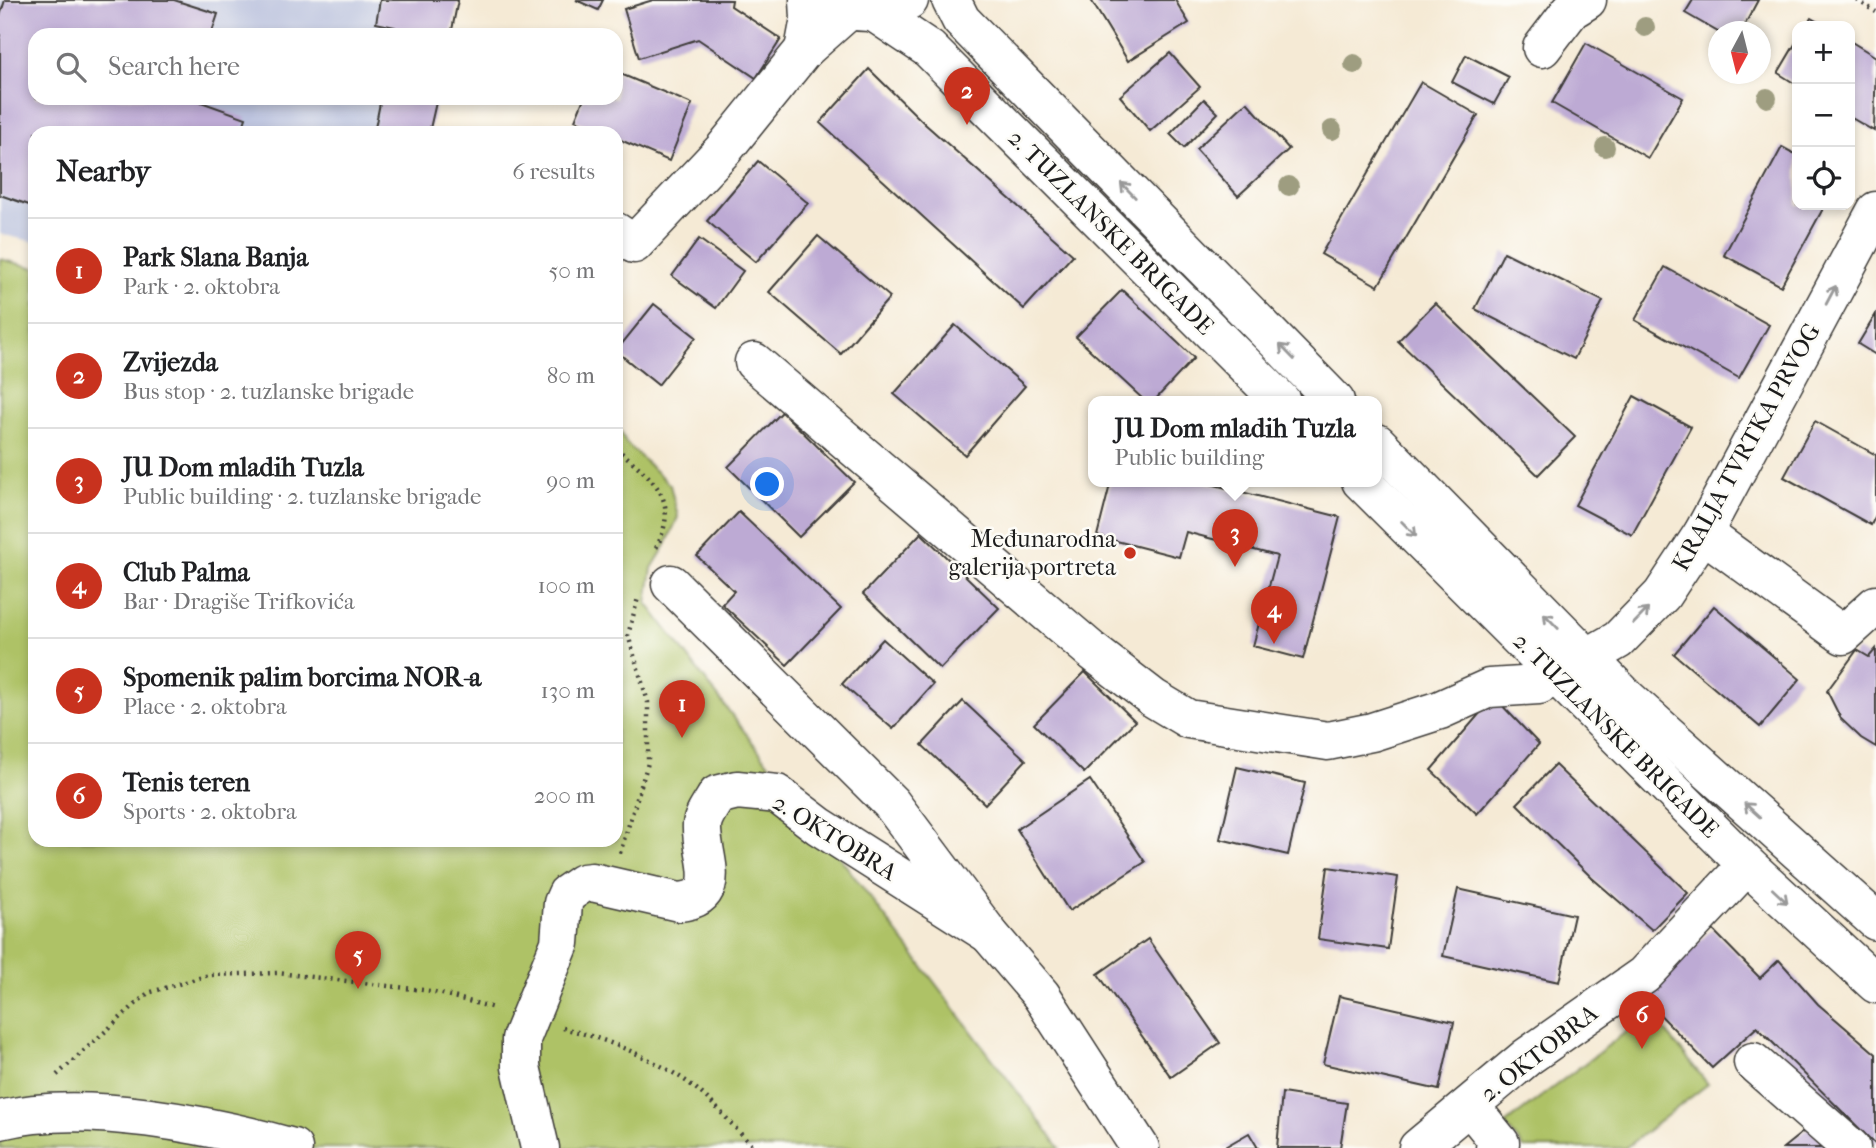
<!DOCTYPE html>
<meta charset="utf-8">
<style>
:root{--surface:#fff;--page:#f6f6f6;--text:#202124;--muted:#757577;--line:#e0e0e0;--accent:#c8321e}
body{margin:0;font-family:"IM FELL French Canon",serif;background:var(--page);color:var(--text)}
.controls{position:absolute;right:21px;top:21px;display:grid;overflow:hidden;border-radius:14px;box-shadow:0 4px 10px #0003}
.controls button{width:63px;height:63px;display:grid;place-items:center;padding:0;border:0;border-bottom:2px solid var(--line);background:var(--surface);color:var(--text);font:35px sans-serif}
.compass{position:absolute;left:1708px;top:21px;width:63px;height:63px;border-radius:50%;background:var(--surface);box-shadow:0 4px 10px #0003;rotate:187deg}
.you{position:absolute;left:768px;top:485px;width:24px;height:24px;margin:-18px;border:5px solid #fff;border-radius:50%;background:#1a73e8;box-shadow:0 0 0 10px #1a73e833}
.badge{display:grid;place-items:center;width:46px;height:46px;border-radius:50%;background:var(--accent);color:#fff;font-size:23px;font-weight:700}
.pin{position:absolute;translate:-50% -58px;filter:drop-shadow(0 2px 4px #0008)}
.pin::after{content:'';position:absolute;top:37px;width:24px;height:21px;background:inherit;clip-path:polygon(0 0,100% 0,50% 100%)}
.popup{position:absolute;left:1088px;top:396px;width:294px;height:91px;box-sizing:border-box;display:grid;place-content:center;border-radius:14px;background:var(--surface);filter:drop-shadow(0 2px 5px #0005);font-size:23px;white-space:nowrap;color:var(--muted)}
.popup b{font-size:26px;color:var(--text)}
.popup::after{content:'';position:absolute;left:50%;top:100%;margin-left:-14px;border:14px solid transparent;border-top-color:var(--surface)}
.list{margin:0;padding:0;list-style:none}
h2{display:flex;justify-content:space-between;align-items:center;height:91px;margin:0;padding:0 28px;font-size:30px}
h2 small{font-size:23px;font-weight:400;color:var(--muted)}
.list li{display:grid;grid-template-columns:46px 1fr auto;gap:21px;align-items:center;box-sizing:border-box;height:105px;padding:0 28px;border-top:2px solid var(--line)}
.list b{display:block;font-size:26px;white-space:nowrap}
.list p{margin:0;font-size:23px;white-space:nowrap;color:var(--muted)}
.list em{font-size:23px;font-style:normal;color:var(--muted)}
.icon{flex:none;width:38px;height:38px;fill:none;stroke:currentColor;stroke-width:2;stroke-linecap:round;stroke-linejoin:round}
.map{position:relative;flex:none;width:1876px;height:1148px;overflow:hidden}
.search{position:absolute;background:var(--surface);box-shadow:0 4px 10px #0003;left:28px;top:28px;width:595px;height:77px;display:flex;align-items:center;gap:18px;box-sizing:border-box;padding:0 24px;border-radius:21px;color:var(--muted);font-size:26px}
.panel{position:absolute;background:var(--surface);box-shadow:0 4px 10px #0003;left:28px;top:126px;width:595px;height:721px;border-radius:21px}
.map>svg:first-child{display:block}
.industrial{fill:#bcc3de}
.green{fill:#aec266;stroke:#656f41;stroke-width:2}
.building{fill:#bdaad4}
.lines{fill:none;stroke-linecap:round;stroke-linejoin:round}
.minor-casing{stroke:#3d3b38;stroke-width:41}
.major-casing{stroke:#3d3b38;stroke-width:41}
.path{stroke:#3d3b38;stroke-width:4.5;stroke-dasharray:2 5;stroke-linecap:butt}
.minor{stroke:#fff;stroke-width:38}
.major{stroke:#fff;stroke-width:38}
.tree{fill:#9e9d80}
.oneway{stroke:#999}
.poi-dot{fill:#c8321e;stroke:#fdfcf7;stroke-width:2.5}
.labels{text-anchor:middle;dominant-baseline:central;stroke-width:5;stroke-linejoin:round;paint-order:stroke}
.street-label{font-size:24px;fill:#1c1c1c;stroke:#fdfcf7}
.poi-label{font-size:24px;fill:#1c1c1c;stroke:#fdfcf7;text-anchor:end}
</style>
<div class="map">
<svg width="1876" height="1148" viewBox="0 0 1876 1148">
<rect width="100%" height="100%" fill="#fdfcf7"/>
<filter id="ink" filterUnits="userSpaceOnUse"><feTurbulence type="fractalNoise" baseFrequency=".0143" numOctaves="2"/><feDisplacementMap in="SourceGraphic" scale="14" xChannelSelector="R" yChannelSelector="G"/><feConvolveMatrix kernelMatrix="1 2 1 2 8 2 1 2 1" color-interpolation-filters="sRGB"/></filter>
<filter id="wash" filterUnits="userSpaceOnUse"><feTurbulence type="fractalNoise" baseFrequency=".00686" numOctaves="4" result="noise"/><feDisplacementMap in="SourceGraphic" scale="28" xChannelSelector="R" yChannelSelector="G"/><feGaussianBlur stdDeviation="1.57" result="paint"/><feColorMatrix in="noise" values="0 0 0 0 0 0 0 0 0 0 0 0 0 0 0 0 0 1.4 0 .05"/><feComposite in="paint" operator="in"/></filter>
<g filter="url(#wash)">
<rect width="100%" height="100%" fill="#f5ead5"/>
<path class="industrial" d="M 0,0 L 458,0 L 451,35 L 35,35 L 35,98 L 437,98 L 429,133 L 35,133 L 35,242 L 0,234 Z"/>
<g class="green">
<path d="M 0,259 L 35,268 L 35,840 L 616,840 L 616,422 L 626,443 L 670,485 L 678,517 L 666,545 L 652,568 L 647,603 L 1060,1148 L 0,1148 Z"/>
<path d="M 1651,1013 L 1708,1084 L 1625,1148 L 1524,1148 L 1505,1124 Z"/>
</g>
<g id="blocks">
<g class="building">
<path d="M 5,0 L 174,0 L 218,14 L 211,35 L 35,35 L 35,98 L 190,98 L 246,118 L 241,133 L 35,133 L 35,207 L 0,195 L 0,16 Z"/>
<path d="M 380,0 L 458,0 L 451,35 L 394,35 L 395,27 L 376,23 Z"/>
<path d="M 576,0 L 603,0 L 598,10 Z"/>
<path d="M 653,0 L 732,0 L 731,6 L 781,39 L 756,78 L 698,39 L 639,58 L 624,9 Z"/>
<path d="M 1091,0 L 1175,0 L 1189,23 L 1128,61 Z"/>
<path d="M 1693,0 L 1758,0 L 1741,32 L 1718,32 L 1685,13 Z"/>
<path d="M 1811,18 L 1825,26 L 1806,26 Z"/>
<path d="M 1797,41 L 1797,85 L 1778,73 Z"/>
<path d="M 1850,41 L 1876,57 L 1874,131 L 1850,117 Z"/>
<path d="M 1586,43 L 1683,98 L 1648,158 L 1552,103 Z"/>
<path d="M 1170,53 L 1200,87 L 1150,131 L 1120,96 Z"/>
<path d="M 1466,55 L 1509,77 L 1494,104 L 1452,82 Z"/>
<path d="M 869,69 L 925,124 L 1073,255 L 1024,309 L 820,123 Z"/>
<path d="M 616,72 L 692,104 L 669,161 L 616,138 L 616,133 L 604,133 L 575,120 L 584,98 L 616,98 Z"/>
<path d="M 1421,82 L 1478,115 L 1378,286 L 1321,254 Z"/>
<path d="M 381,98 L 437,98 L 429,133 L 374,133 Z"/>
<path d="M 1204,99 L 1218,113 L 1184,148 L 1170,134 Z"/>
<path d="M 1247,102 L 1289,149 L 1238,196 L 1196,149 Z"/>
<path d="M 1782,147 L 1797,155 L 1797,205 L 1825,205 L 1781,286 L 1724,255 Z"/>
<path d="M 758,161 L 808,203 L 756,262 L 707,221 Z"/>
<path d="M 818,236 L 890,297 L 841,354 L 769,292 Z"/>
<path d="M 699,239 L 743,271 L 716,308 L 672,276 Z"/>
<path d="M 1504,252 L 1603,301 L 1574,359 L 1475,309 Z"/>
<path d="M 1665,267 L 1769,325 L 1739,378 L 1635,320 Z"/>
<path d="M 1122,290 L 1194,358 L 1154,401 L 1145,401 L 1076,337 Z"/>
<path d="M 1435,303 L 1575,437 L 1538,475 L 1398,341 Z"/>
<path d="M 654,304 L 696,337 L 658,385 L 616,351 Z"/>
<path d="M 1876,314 L 1876,355 L 1858,344 Z"/>
<path d="M 955,325 L 1025,386 L 965,455 L 894,394 Z"/>
<path d="M 1634,396 L 1691,427 L 1632,535 L 1575,505 Z"/>
<path d="M 782,412 L 854,482 L 799,537 L 728,467 Z"/>
<path d="M 1815,421 L 1876,455 L 1876,515 L 1871,525 L 1784,477 Z"/>
<path d="M 1111,481 L 1199,481 L 1340,517 L 1303,659 L 1253,646 L 1277,556 L 1186,532 L 1179,557 L 1097,536 Z"/>
<path d="M 739,512 L 841,609 L 787,665 L 722,604 L 734,591 L 697,556 Z"/>
<path d="M 921,533 L 999,608 L 940,669 L 863,594 Z"/>
<path d="M 1714,606 L 1800,679 L 1760,727 L 1674,654 Z"/>
<path d="M 883,639 L 933,684 L 893,729 L 842,684 Z"/>
<path d="M 1876,649 L 1876,747 L 1861,738 L 1841,719 L 1827,691 L 1857,650 L 1869,657 Z"/>
<path d="M 1085,672 L 1135,721 L 1084,773 L 1034,724 Z"/>
<path d="M 1494,697 L 1539,744 L 1477,814 L 1431,770 Z"/>
<path d="M 963,701 L 1026,760 L 985,804 L 922,745 Z"/>
<path d="M 1555,765 L 1688,893 L 1652,930 L 1592,878 L 1517,804 Z"/>
<path d="M 1237,767 L 1305,783 L 1288,855 L 1220,839 Z"/>
<path d="M 1090,780 L 1145,862 L 1069,911 L 1017,829 Z"/>
<path d="M 1328,867 L 1398,877 L 1388,949 L 1318,939 Z"/>
<path d="M 1458,889 L 1574,915 L 1559,982 L 1443,956 Z"/>
<path d="M 1712,929 L 1760,978 L 1779,960 L 1818,1004 L 1876,1054 L 1876,1145 L 1757,1027 L 1712,1068 L 1643,997 Z"/>
<path d="M 1148,939 L 1220,1043 L 1171,1077 L 1098,974 Z"/>
<path d="M 1339,996 L 1454,1022 L 1439,1090 L 1323,1064 Z"/>
<path d="M 1282,1093 L 1347,1103 L 1340,1148 L 1277,1148 Z"/>
<path d="M 1809,1127 L 1828,1148 L 1783,1148 Z"/>
<path d="M 1249,1133 L 1258,1148 L 1223,1148 Z"/>
</g>
</g>
</g>
<g filter="url(#ink)">
<use href="#blocks" fill-opacity="0" stroke="#3d3b38" stroke-width="2"/>
<g class="lines">
<g class="minor-casing">
<g id="minor">
<path d="M 809,0 L 810,18 L 804,50 L 848,11"/>
<path d="M 1542,48 L 1571,10 L 1587,0"/>
<path d="M 616,232 L 634,244 L 724,149 L 804,50"/>
<path d="M 754,362 L 1092,651 L 1153,698 L 1188,719 L 1328,741 L 1372,732 L 1440,710 L 1489,688 L 1539,685 L 1618,640 L 1662,595 L 1703,533 L 1876,211"/>
<path d="M 1703,533 L 1843,635 L 1876,605"/>
<path d="M 671,584 L 891,803 L 989,934 L 1041,995 L 1140,1148"/>
<path d="M 1753,1062 L 1851,1148"/>
<path d="M 1470,1106 L 1500,1143 L 1495,1148"/>
<path d="M 0,1120 C 83,1099 212,1125 293,1148"/>
<path d="M 540,1148 L 521,1067 L 521,1039 L 560,943 L 563,903 L 567,894 L 583,883 L 592,882 L 679,902 C 727,897 700,855 702,825 C 703,815 712,804 717,795 L 737,790 L 777,794 L 819,826 L 989,934"/>
<path d="M 1418,1148 L 1527,1057 L 1644,975 L 1747,865"/>
</g>
</g>
<g class="major-casing">
<g id="major">
<path d="M 824,0 C 853,15 881,17 909,0"/>
<path d="M 951,0 L 961,20 L 1335,401"/>
<path d="M 875,13 L 929,49 L 1281,401"/>
<path d="M 1377,443 L 1629,700 L 1876,921"/>
<path d="M 1361,481 L 1747,865 L 1876,984"/>
</g>
</g>
<g class="path">
<path d="M 1857,0 L 1876,12"/>
<path d="M 616,448 C 654,480 682,499 655,550"/>
<path d="M 620,853 L 648,763 L 648,702 L 628,635 L 638,598"/>
<path d="M 563,1028 C 603,1038 648,1056 683,1079 C 710,1097 732,1125 754,1148"/>
<path d="M 57,1075 L 148,993 L 209,975 L 278,973 L 431,991 L 494,1008"/>
</g>
<use href="#minor" class="minor"/>
<use href="#major" class="major"/>
</g>
<g class="tree">
<circle cx="1645" cy="27" r="10"/>
<circle cx="1354" cy="64" r="10"/>
<circle cx="1767" cy="98" r="10"/>
<circle cx="1332" cy="130" r="10"/>
<circle cx="1605" cy="147" r="10"/>
<circle cx="1289" cy="186" r="10"/>
</g>
<defs><path id="oneway-shaft" d="M-6 0H5M1.5-3L5.5 0L1.5 3" fill="none" stroke-width="1.6" stroke-linecap="round" stroke-linejoin="round" transform="scale(1.75)"/></defs>
<g class="oneway">
<use href="#oneway-shaft" transform="translate(1128 190) rotate(-134)"/>
<use href="#oneway-shaft" transform="translate(1831 295) rotate(-62)"/>
<use href="#oneway-shaft" transform="translate(1287 352) rotate(-134)"/>
<use href="#oneway-shaft" transform="translate(1409 529) rotate(45)"/>
<use href="#oneway-shaft" transform="translate(1641 616) rotate(-46)"/>
<use href="#oneway-shaft" transform="translate(1551 621) rotate(-134)"/>
<use href="#oneway-shaft" transform="translate(1752 810) rotate(-138)"/>
<use href="#oneway-shaft" transform="translate(1780 896) rotate(43)"/>
</g>
</g>
<circle class="poi-dot" cx="1130" cy="553" r="7"/>
<g class="labels">
<g class="street-label">
<text transform="translate(1111 232) rotate(45)">2. TUZLANSKE BRIGADE</text>
<text transform="translate(1746 447) rotate(-61)">KRALJA TVRTKA PRVOG</text>
<text transform="translate(1616 735) rotate(45)">2. TUZLANSKE BRIGADE</text>
<text transform="translate(835 837) rotate(32)">2. OKTOBRA</text>
<text transform="translate(1539 1053) rotate(-38)">2. OKTOBRA</text>
</g>
<g class="poi-label">
<text x="1116" y="539">Međunarodna<tspan x="1116" dy="28">galerija portreta</tspan></text>
</g>
</g>
</svg>
<div class="controls">
<button>+</button>
<button>−</button>
<button><svg class="icon" aria-label="locate" viewBox="0 0 24 24"><circle cx="12" cy="12" r="6"/><path d="M12 2v4M12 18v4M2 12h4M18 12h4"/></svg></button>
</div>
<svg class="compass" viewBox="-18 -18 36 36"><path d="M0-13l5 13h-10z" fill="#e53935"/><path d="M0 13l5-13h-10z" fill="#757577"/></svg>
<div class="you"></div>
<div class="pin badge" style="left:682px;top:738px">1</div>
<div class="pin badge" style="left:967px;top:125px">2</div>
<div class="pin badge" style="left:1235px;top:567px">3</div>
<div class="popup"><b>JU Dom mladih Tuzla</b>Public building</div>
<div class="pin badge" style="left:1274px;top:644px">4</div>
<div class="pin badge" style="left:358px;top:989px">5</div>
<div class="pin badge" style="left:1642px;top:1049px">6</div>
<div class="search"><svg class="icon" aria-label="search" viewBox="0 0 24 24"><circle cx="10" cy="10" r="6"/><path d="M15 15l6 6"/></svg>Search here</div>
<section class="panel">
<h2>Nearby<small>6 results</small></h2>
<ul class="list">
<li><span class="badge">1</span><div><b>Park Slana Banja</b><p>Park · 2. oktobra</p></div><em>50 m</em></li>
<li><span class="badge">2</span><div><b>Zvijezda</b><p>Bus stop · 2. tuzlanske brigade</p></div><em>80 m</em></li>
<li><span class="badge">3</span><div><b>JU Dom mladih Tuzla</b><p>Public building · 2. tuzlanske brigade</p></div><em>90 m</em></li>
<li><span class="badge">4</span><div><b>Club Palma</b><p>Bar · Dragiše Trifkovića</p></div><em>100 m</em></li>
<li><span class="badge">5</span><div><b>Spomenik palim borcima NOR-a</b><p>Place · 2. oktobra</p></div><em>130 m</em></li>
<li><span class="badge">6</span><div><b>Tenis teren</b><p>Sports · 2. oktobra</p></div><em>200 m</em></li>
</ul>
</section>
</div>
